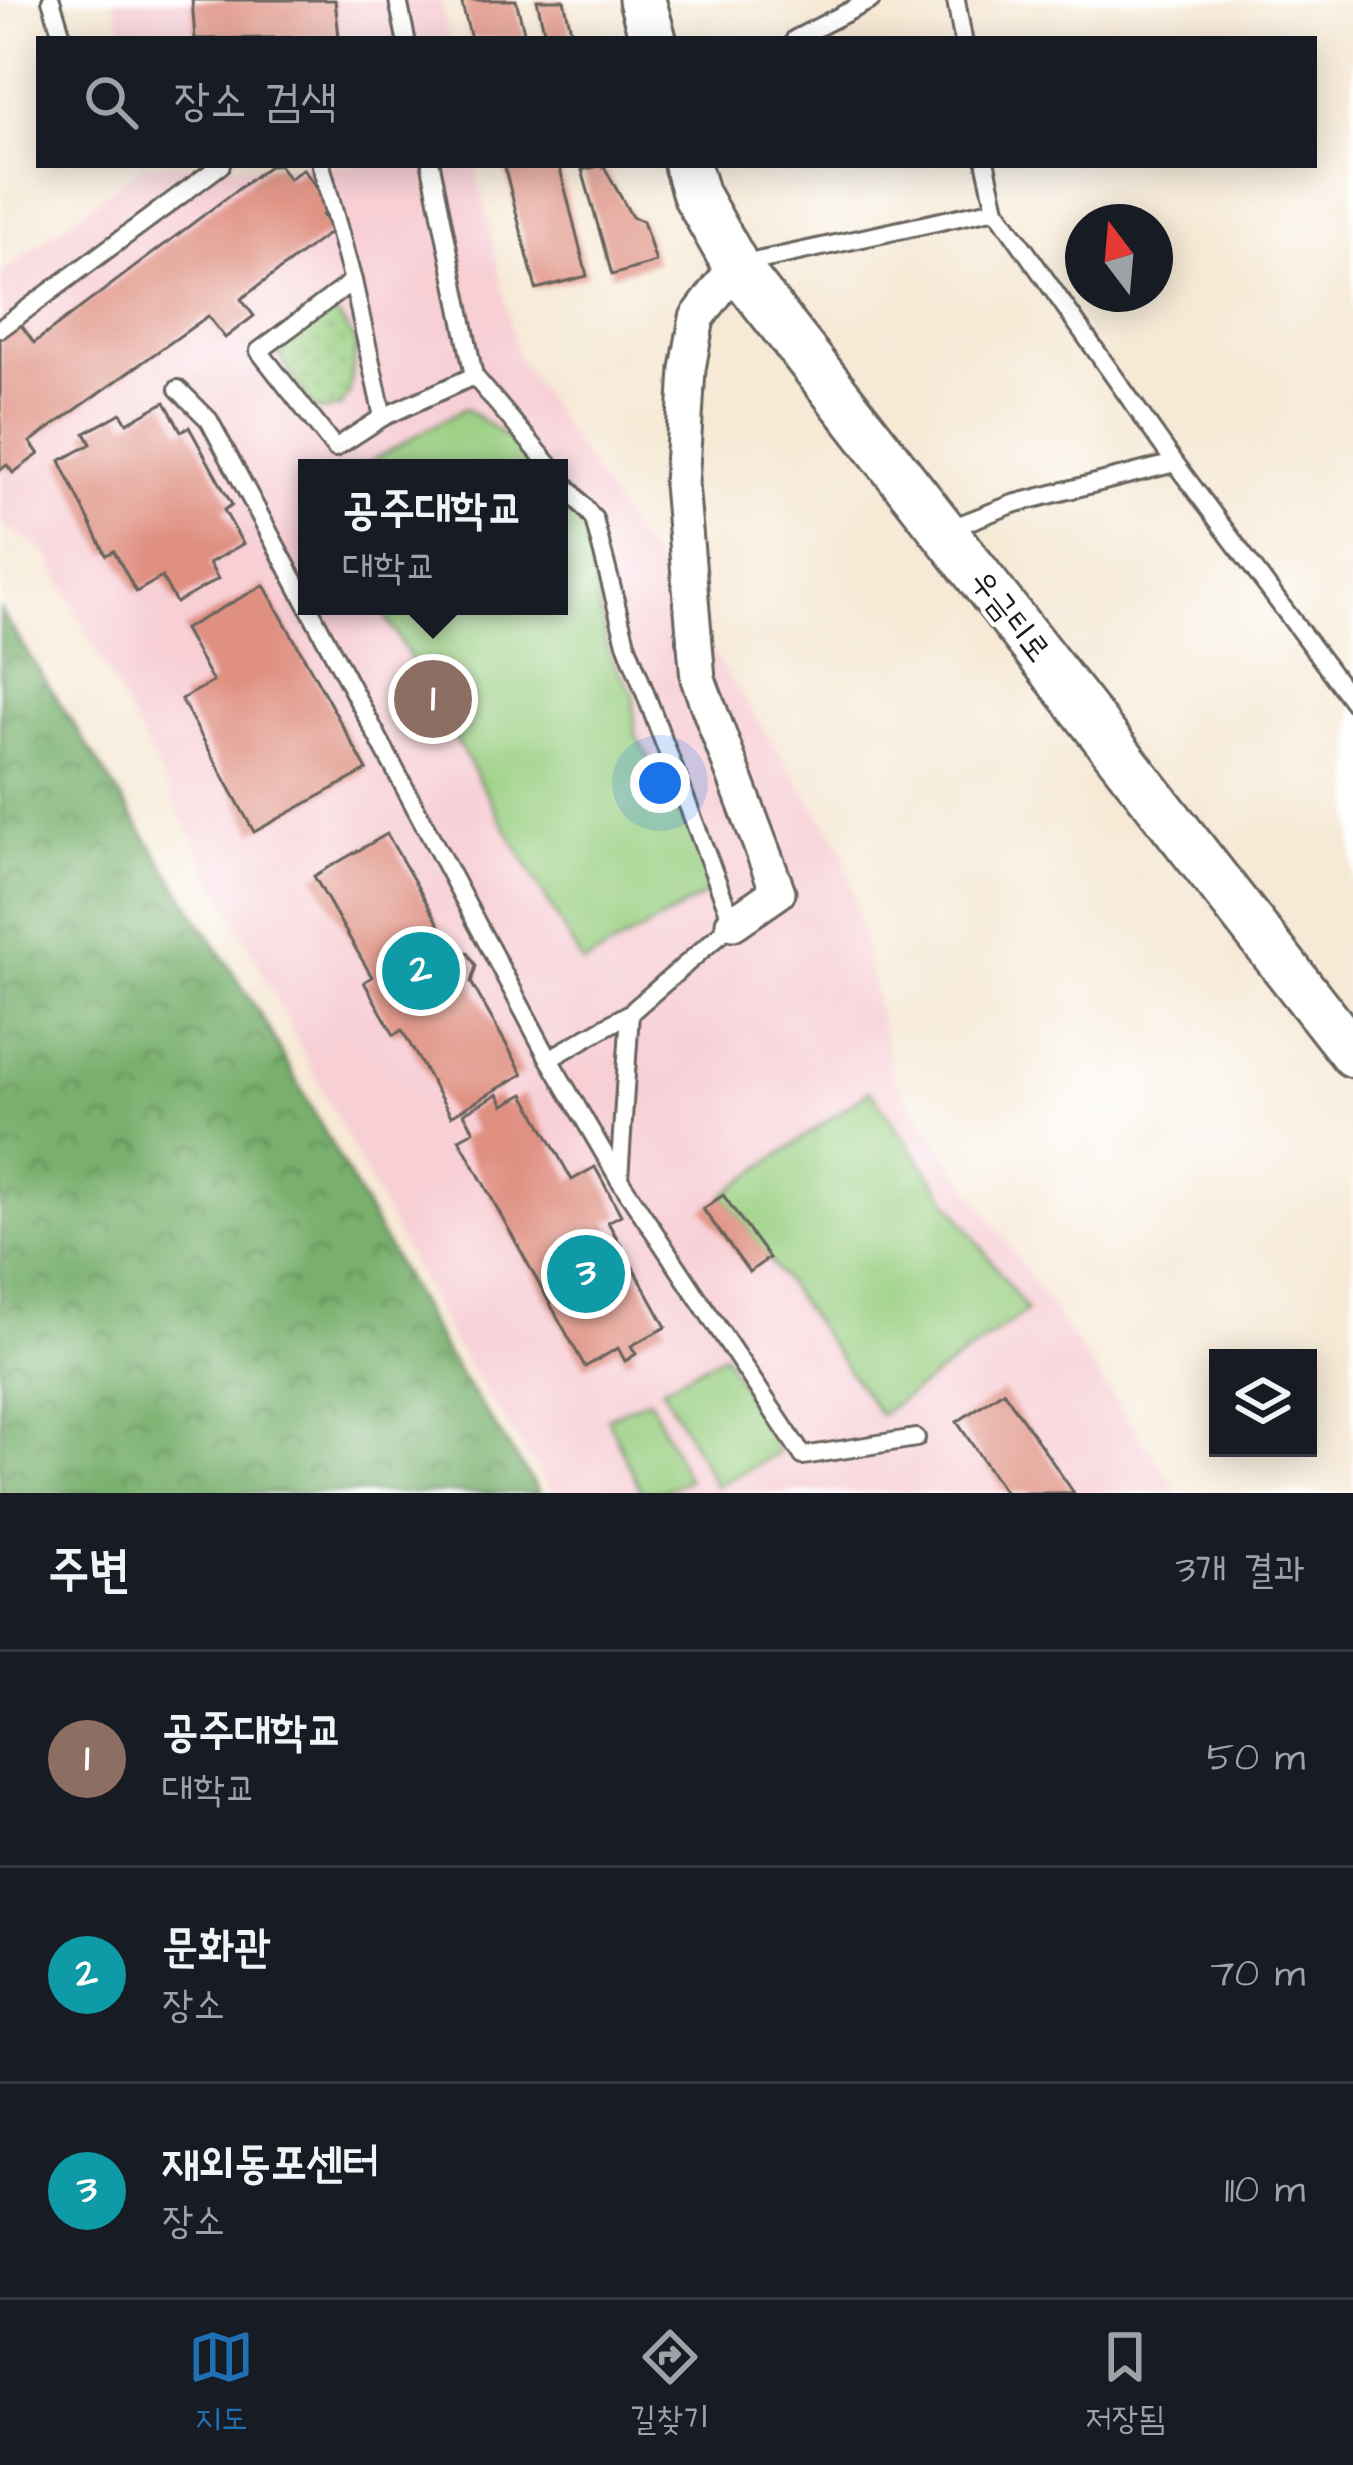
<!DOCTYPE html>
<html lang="ko">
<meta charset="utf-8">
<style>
:root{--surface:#171b24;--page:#242831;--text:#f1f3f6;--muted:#9ea1a6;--line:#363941;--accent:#1f6fb2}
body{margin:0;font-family:"Architects Daughter","Poor Story",sans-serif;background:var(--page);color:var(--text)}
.controls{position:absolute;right:36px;bottom:36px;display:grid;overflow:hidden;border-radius:0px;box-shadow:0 6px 30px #0003}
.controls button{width:108px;height:108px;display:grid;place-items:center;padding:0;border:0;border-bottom:3px solid var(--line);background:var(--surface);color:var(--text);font:60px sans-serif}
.compass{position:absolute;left:1065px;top:204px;width:108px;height:108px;border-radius:50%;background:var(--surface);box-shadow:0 6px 30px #0003;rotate:344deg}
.you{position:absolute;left:660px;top:783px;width:42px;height:42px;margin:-30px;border:9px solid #fff;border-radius:50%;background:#1a73e8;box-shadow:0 0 0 18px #1a73e833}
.badge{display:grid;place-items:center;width:78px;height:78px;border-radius:50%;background:var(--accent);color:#fff;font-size:39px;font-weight:700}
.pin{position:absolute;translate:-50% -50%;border:6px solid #fff;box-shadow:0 3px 12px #0006}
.popup{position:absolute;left:298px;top:459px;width:270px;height:156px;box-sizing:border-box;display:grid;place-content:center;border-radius:0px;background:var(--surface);filter:drop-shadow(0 3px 9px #0005);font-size:39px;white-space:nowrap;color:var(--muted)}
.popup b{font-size:45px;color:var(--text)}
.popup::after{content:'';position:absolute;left:50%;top:100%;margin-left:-24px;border:24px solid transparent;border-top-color:var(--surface)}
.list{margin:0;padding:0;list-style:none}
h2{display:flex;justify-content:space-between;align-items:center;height:156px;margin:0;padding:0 48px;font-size:51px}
h2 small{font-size:39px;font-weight:400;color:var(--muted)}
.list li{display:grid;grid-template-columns:78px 1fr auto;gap:36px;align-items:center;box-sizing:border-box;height:216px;padding:0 48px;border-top:3px solid var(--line)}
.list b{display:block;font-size:45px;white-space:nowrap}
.list p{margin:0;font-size:39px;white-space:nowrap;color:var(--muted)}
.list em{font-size:39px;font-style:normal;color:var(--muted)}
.icon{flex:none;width:66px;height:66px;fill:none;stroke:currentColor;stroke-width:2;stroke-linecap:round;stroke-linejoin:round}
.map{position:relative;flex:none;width:1353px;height:1493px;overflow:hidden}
.search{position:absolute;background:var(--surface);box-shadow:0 6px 30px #0003;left:36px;right:36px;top:36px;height:132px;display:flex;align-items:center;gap:30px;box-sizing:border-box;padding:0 42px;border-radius:0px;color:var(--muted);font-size:45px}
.sheet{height:804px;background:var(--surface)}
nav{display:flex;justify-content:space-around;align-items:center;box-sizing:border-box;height:168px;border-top:3px solid var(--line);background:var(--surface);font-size:33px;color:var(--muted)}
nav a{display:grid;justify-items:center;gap:6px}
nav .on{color:var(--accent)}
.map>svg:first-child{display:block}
.built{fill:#f7cfd5;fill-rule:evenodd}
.green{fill:#97cd7f;stroke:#5a744e;stroke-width:3}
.forest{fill:url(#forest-crowns);stroke:#4a6645;stroke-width:3}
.garden{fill:url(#garden-dots);stroke:#5a744e;stroke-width:3}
.building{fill:#df9081}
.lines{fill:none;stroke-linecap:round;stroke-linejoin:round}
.lane-casing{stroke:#68645d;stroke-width:22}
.street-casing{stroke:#68645d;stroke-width:39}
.secondary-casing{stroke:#68645d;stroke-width:51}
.lane{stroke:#fff;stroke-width:16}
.street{stroke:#fff;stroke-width:33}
.secondary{stroke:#fff;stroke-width:45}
.labels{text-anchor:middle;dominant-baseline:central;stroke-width:9;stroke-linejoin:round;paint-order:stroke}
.street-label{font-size:33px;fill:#1c1c1c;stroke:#fff}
</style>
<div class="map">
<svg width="1353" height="1493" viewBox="0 0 1353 1493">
<defs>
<pattern id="forest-crowns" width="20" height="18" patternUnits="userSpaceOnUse" patternTransform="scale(3)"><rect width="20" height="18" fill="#79b06e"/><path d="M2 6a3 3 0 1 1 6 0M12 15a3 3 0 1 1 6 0" fill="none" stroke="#628e5a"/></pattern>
<pattern id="garden-dots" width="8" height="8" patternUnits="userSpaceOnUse" patternTransform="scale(3)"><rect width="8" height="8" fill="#97cd7f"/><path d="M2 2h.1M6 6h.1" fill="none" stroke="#82af6d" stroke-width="1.8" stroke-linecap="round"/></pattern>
</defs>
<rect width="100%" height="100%" fill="#fff"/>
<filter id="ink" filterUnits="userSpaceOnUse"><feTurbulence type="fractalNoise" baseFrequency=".00833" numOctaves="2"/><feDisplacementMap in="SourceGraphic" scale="24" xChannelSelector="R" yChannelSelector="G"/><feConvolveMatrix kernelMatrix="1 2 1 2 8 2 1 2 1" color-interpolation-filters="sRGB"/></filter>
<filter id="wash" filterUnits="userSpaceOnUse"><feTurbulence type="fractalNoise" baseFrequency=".004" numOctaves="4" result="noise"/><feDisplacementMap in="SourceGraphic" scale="48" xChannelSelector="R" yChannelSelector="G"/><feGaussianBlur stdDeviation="2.7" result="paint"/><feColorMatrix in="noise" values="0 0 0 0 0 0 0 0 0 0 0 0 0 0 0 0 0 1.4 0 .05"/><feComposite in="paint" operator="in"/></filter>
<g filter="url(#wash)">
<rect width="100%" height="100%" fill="#f6e9d5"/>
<g class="built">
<path d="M 113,0 L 440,0 L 449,39 L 126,39 Z"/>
<path d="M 144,165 L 476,165 L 517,356 L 843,849 L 893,1077 L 1179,1493 L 552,1493 L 452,1341 L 45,551 L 0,523 L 0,274 ZM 307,468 L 559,468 L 559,606 L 307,606 Z"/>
</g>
<g class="green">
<path d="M 465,408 L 532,455 L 541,468 L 359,468 Z"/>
<path d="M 559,494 L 585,530 L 608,652 L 634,694 L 635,733 L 721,886 L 583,964 L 380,606 L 559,606 Z"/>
<path d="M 870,1090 L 1027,1311 L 880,1415 L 723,1195 Z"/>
<path d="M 724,1354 L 778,1453 L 716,1487 L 662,1388 Z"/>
<path d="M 649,1398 L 688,1480 L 659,1493 L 642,1493 L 607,1418 Z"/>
</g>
<path class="forest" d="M 0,610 L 261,1016 L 446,1354 L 540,1493 L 0,1493 Z"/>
<path class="garden" d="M 334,310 L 357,344 L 349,394 L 340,407 L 321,411 L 313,407 L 278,354 L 286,342 Z"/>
<g id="blocks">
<g class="building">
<path d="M 192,0 L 335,0 L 339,37 L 195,39 Z"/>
<path d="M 461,0 L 516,0 L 526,39 L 471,39 Z"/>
<path d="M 537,0 L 564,0 L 573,39 L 546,39 Z"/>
<path d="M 270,165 L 279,165 L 289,179 L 303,169 L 332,208 L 322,215 L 333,230 L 241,299 L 254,316 L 225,338 L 208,316 L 30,442 L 39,454 L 13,473 L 7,465 L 0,470 L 0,336 L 19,322 L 34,343 Z"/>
<path d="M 504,165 L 559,165 L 587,276 L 536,289 Z"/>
<path d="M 603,165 L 632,217 L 643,221 L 656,262 L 612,275 L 582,170 Z"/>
<path d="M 165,402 L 181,431 L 189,427 L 232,505 L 224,510 L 243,544 L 209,563 L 218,579 L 176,603 L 162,577 L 136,592 L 114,551 L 106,555 L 60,461 L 91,444 L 85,433 L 121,413 L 127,423 Z"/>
<path d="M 264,585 L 367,770 L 254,832 L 181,699 L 213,682 L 184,629 Z"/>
<path d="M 387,834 L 454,950 L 468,953 L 476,966 L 471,982 L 523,1074 L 451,1116 L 402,1030 L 394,1035 L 364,982 L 372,977 L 314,876 Z"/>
<path d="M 498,1094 L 504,1105 L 524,1094 L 572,1180 L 595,1167 L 621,1215 L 608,1222 L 666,1327 L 631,1346 L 636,1354 L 625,1361 L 618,1348 L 585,1367 L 459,1139 L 474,1131 L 464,1113 Z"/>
<path d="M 723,1195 L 769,1258 L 749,1272 L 703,1209 Z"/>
<path d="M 1003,1391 L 1074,1493 L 1005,1493 L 957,1422 Z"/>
</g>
</g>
</g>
<g filter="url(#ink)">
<use href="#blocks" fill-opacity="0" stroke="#68645d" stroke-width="3"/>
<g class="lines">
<g class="lane-casing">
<g id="lane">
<path d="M 51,0 L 63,39"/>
<path d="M 398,0 L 406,39"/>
<path d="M 956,0 L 963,39"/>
<path d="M 795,39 L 871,0"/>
<path d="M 321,165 L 353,281 L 259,351 L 335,448 L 383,417 L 474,376"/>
<path d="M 431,165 L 474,376 L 552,468"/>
<path d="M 986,165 L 996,209 L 1175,463 L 1353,702"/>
<path d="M 739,265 L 996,209"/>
<path d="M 353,281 L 383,417"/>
<path d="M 0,329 L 221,165"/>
<path d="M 178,389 L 209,420 L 307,604"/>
<path d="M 559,477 L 594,519 L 626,643 L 733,923 L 630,1013 L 619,1179 L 803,1456 L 916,1438"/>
<path d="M 946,530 L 1013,504 L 1175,463"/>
<path d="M 308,606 L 549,1059"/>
<path d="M 619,1179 L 549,1059 L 630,1013"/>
</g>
</g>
<g class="street-casing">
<path id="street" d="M 733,923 L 778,892 L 698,679 L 681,484 L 688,369 L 697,318 L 736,266"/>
</g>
<g class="secondary-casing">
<g id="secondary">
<path d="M 642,0 L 653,39"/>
<path d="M 687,165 L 696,195 L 736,266 L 1353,1054"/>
</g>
</g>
<use href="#lane" class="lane"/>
<use href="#street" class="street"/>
<use href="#secondary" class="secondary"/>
</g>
</g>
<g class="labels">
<g class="street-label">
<text transform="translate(1010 616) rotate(52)">우금티로</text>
</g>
</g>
</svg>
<div class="controls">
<button><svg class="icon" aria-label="layers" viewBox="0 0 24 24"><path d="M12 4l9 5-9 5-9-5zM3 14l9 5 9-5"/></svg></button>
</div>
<svg class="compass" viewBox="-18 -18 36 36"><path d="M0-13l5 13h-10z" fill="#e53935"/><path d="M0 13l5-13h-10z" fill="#9ea1a6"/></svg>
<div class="you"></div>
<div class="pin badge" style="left:433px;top:699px;background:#8d6e63">1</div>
<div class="popup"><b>공주대학교</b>대학교</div>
<div class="pin badge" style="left:421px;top:971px;background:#0f9aa8">2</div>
<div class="pin badge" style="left:586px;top:1274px;background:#0f9aa8">3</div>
<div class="search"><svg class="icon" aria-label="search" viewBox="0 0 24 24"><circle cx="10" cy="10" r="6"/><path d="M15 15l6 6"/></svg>장소 검색</div>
</div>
<section class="sheet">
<h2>주변<small>3개 결과</small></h2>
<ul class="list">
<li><span class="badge" style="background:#8d6e63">1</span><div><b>공주대학교</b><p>대학교</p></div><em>50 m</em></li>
<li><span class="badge" style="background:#0f9aa8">2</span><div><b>문화관</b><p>장소</p></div><em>70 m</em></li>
<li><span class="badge" style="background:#0f9aa8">3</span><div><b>재외동포센터</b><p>장소</p></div><em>110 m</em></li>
</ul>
</section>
<nav>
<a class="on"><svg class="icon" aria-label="map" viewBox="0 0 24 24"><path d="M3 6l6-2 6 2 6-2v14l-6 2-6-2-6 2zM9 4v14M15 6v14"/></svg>지도</a>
<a><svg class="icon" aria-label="directions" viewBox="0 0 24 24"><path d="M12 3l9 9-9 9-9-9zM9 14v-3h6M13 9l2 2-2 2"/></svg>길찾기</a>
<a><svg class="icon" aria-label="saved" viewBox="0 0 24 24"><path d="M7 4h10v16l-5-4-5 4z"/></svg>저장됨</a>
</nav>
